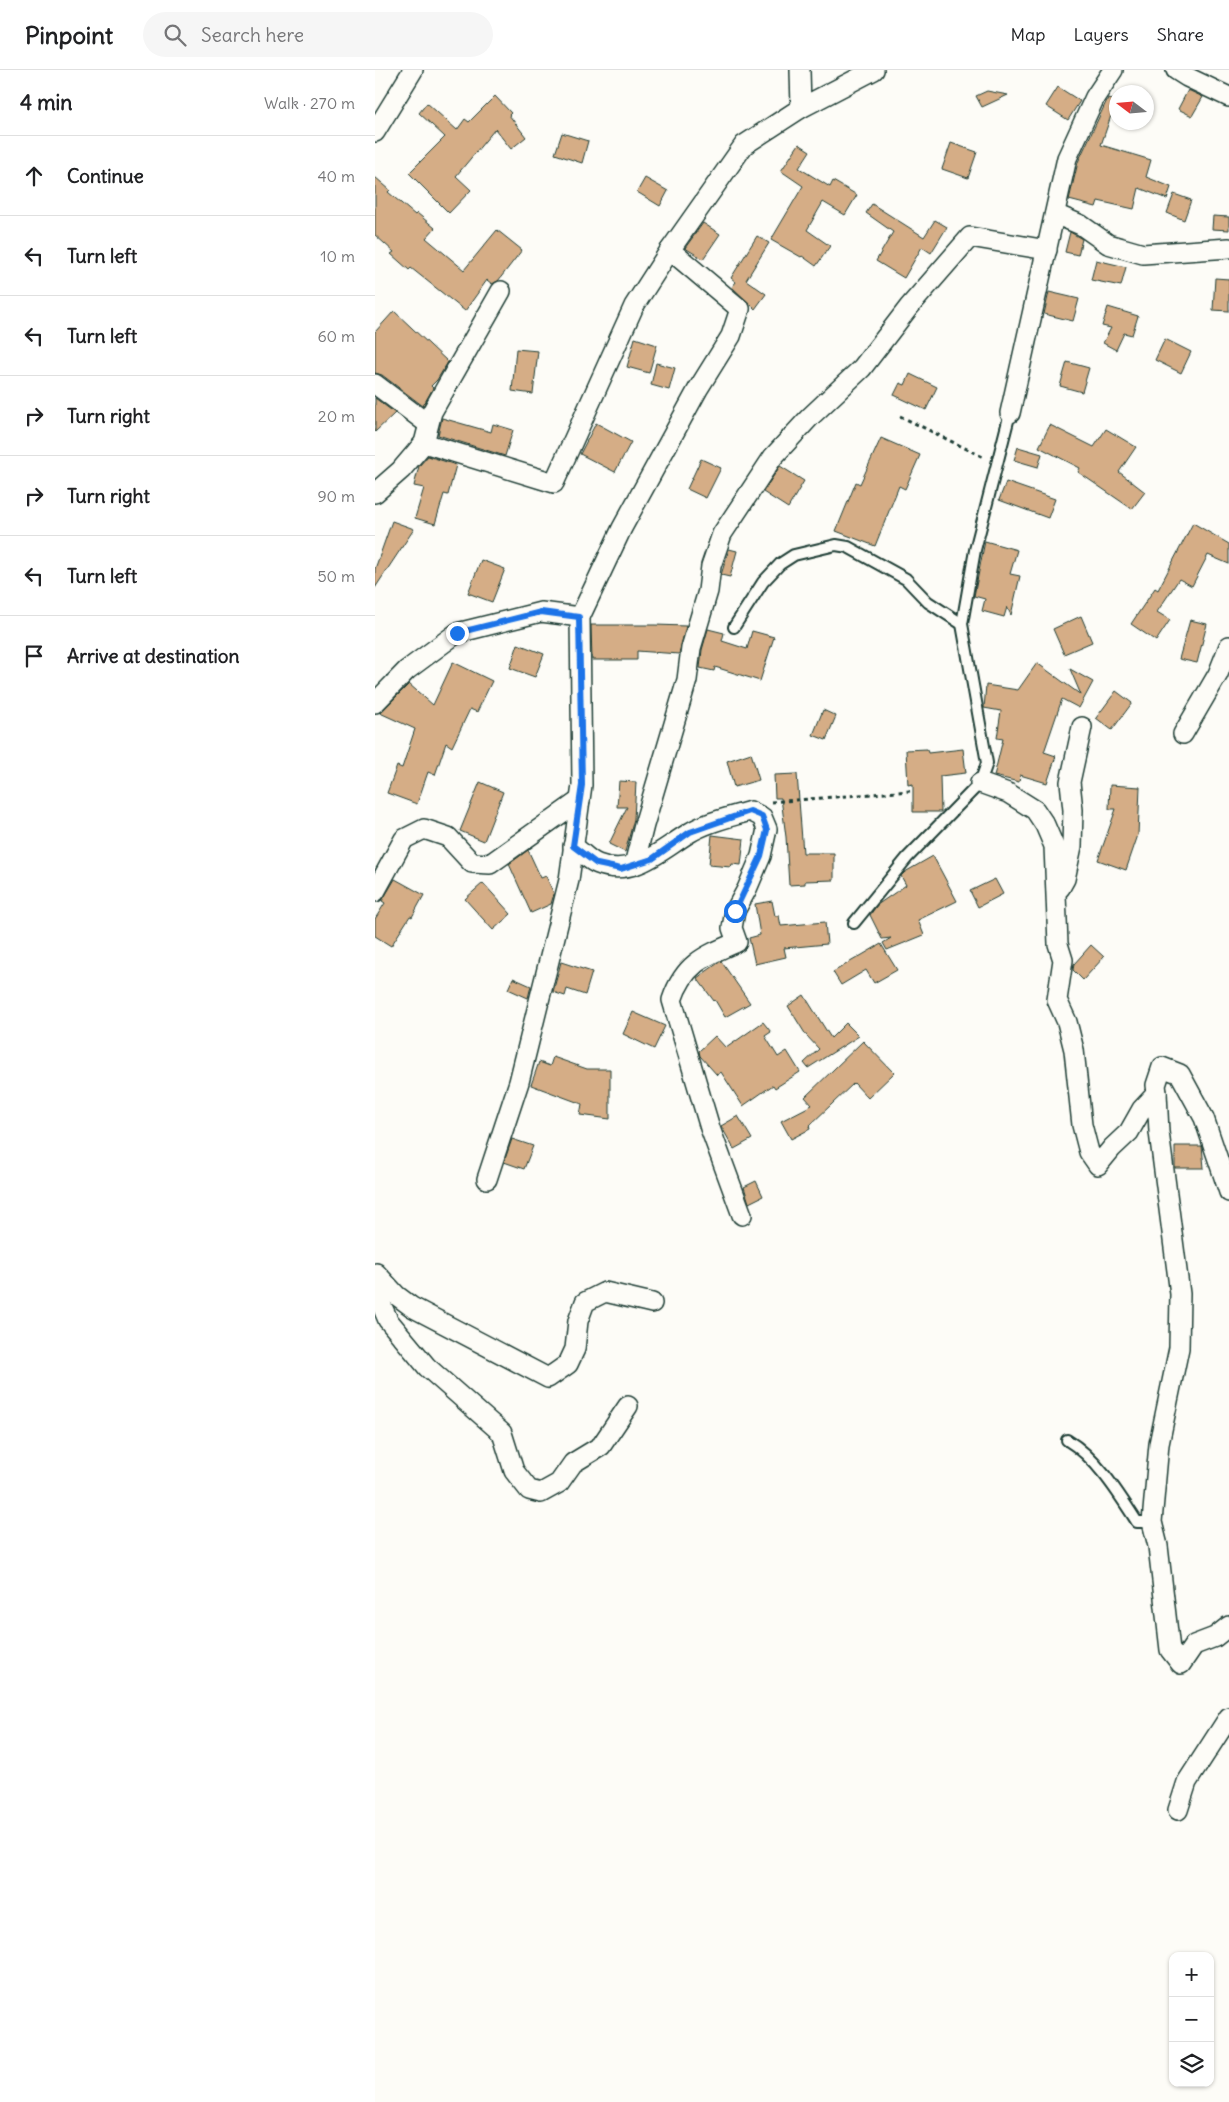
<!DOCTYPE html>
<meta charset="utf-8">
<style>
:root{--surface:#fff;--page:#f6f6f6;--text:#202124;--muted:#757577;--line:#e0e0e0}
body{margin:0;font-family:Delius,sans-serif;background:var(--page);color:var(--text)}
.controls{position:absolute;right:15px;bottom:15px;display:grid;overflow:hidden;border-radius:10px;box-shadow:0 1px 4px #0004}
.controls button{width:45px;height:45px;display:grid;place-items:center;padding:0;border:0;border-bottom:1px solid var(--line);background:var(--surface);color:var(--text);font:25px sans-serif}
.compass{position:absolute;left:734px;top:15px;width:45px;height:45px;border-radius:50%;background:var(--surface);box-shadow:0 1px 4px #0004;rotate:286deg}
.stop{position:absolute;width:15px;height:15px;margin:-11px;border:4px solid #1a73e8;border-radius:50%;background:#fff}
.stop.end{background:#1a73e8;border-color:#fff;box-shadow:0 1px 5px #0008}
.list{margin:0;padding:0;list-style:none}
h2{display:flex;justify-content:space-between;align-items:center;height:65px;margin:0;padding:0 20px;font-size:21px}
h2 small{font-size:16px;font-weight:400;color:var(--muted)}
.list li{display:grid;grid-template-columns:32px 1fr auto;gap:15px;align-items:center;box-sizing:border-box;height:80px;padding:0 20px;border-top:1px solid var(--line)}
.list b{display:block;font-size:19px;white-space:nowrap}
.list em{font-size:16px;font-style:normal;color:var(--muted)}
.icon{flex:none;width:28px;height:28px;fill:none;stroke:currentColor;stroke-width:2;stroke-linecap:round;stroke-linejoin:round}
.map{position:relative;flex:none;width:854px;height:2032px;overflow:hidden}
header{display:flex;align-items:center;gap:30px;box-sizing:border-box;height:70px;padding:0 25px;background:var(--surface);border-bottom:1px solid var(--line)}
header strong{font-size:24px}
nav{display:flex;gap:28px;margin-inline-start:auto;font-size:18px}
.search{width:350px;height:45px;background:var(--page);display:flex;align-items:center;gap:12px;box-sizing:border-box;padding:0 18px;border-radius:28px;color:var(--muted);font-size:19px}
main{display:flex}
aside{flex:1;background:var(--surface)}
.map>svg:first-child{display:block}
.building{fill:#d5ad86;stroke:#1f3d34}
.lines{fill:none;stroke-linecap:round;stroke-linejoin:round}
.service-casing{stroke:#1f3d34;stroke-width:14}
.minor-casing{stroke:#1f3d34;stroke-width:22}
.path{stroke:#1f3d34;stroke-width:3;stroke-dasharray:4 4;stroke-linecap:butt}
.service{stroke:#fdfcf7;stroke-width:10}
.minor{stroke:#fdfcf7;stroke-width:19}
.route{stroke:#1a73e8;stroke-width:6}
</style>
<header>
<strong>Pinpoint</strong>
<div class="search"><svg class="icon" aria-label="search" viewBox="0 0 24 24"><circle cx="10" cy="10" r="6"/><path d="M15 15l6 6"/></svg>Search here</div>
<nav><a>Map</a><a>Layers</a><a>Share</a></nav>
</header>
<main>
<aside>
<h2>4 min<small>Walk · 270 m</small></h2>
<ul class="list">
<li><svg class="icon" aria-label="ahead" viewBox="0 0 24 24"><path d="M12 20V5M6 11l6-6 6 6"/></svg><div><b>Continue</b></div><em>40 m</em></li>
<li><svg class="icon" aria-label="left" viewBox="0 0 24 24"><path d="M17 20v-9H6M10 6l-5 5 5 5"/></svg><div><b>Turn left</b></div><em>10 m</em></li>
<li><svg class="icon" aria-label="left" viewBox="0 0 24 24"><path d="M17 20v-9H6M10 6l-5 5 5 5"/></svg><div><b>Turn left</b></div><em>60 m</em></li>
<li><svg class="icon" aria-label="right" viewBox="0 0 24 24"><path d="M7 20v-9h11M14 6l5 5-5 5"/></svg><div><b>Turn right</b></div><em>20 m</em></li>
<li><svg class="icon" aria-label="right" viewBox="0 0 24 24"><path d="M7 20v-9h11M14 6l5 5-5 5"/></svg><div><b>Turn right</b></div><em>90 m</em></li>
<li><svg class="icon" aria-label="left" viewBox="0 0 24 24"><path d="M17 20v-9H6M10 6l-5 5 5 5"/></svg><div><b>Turn left</b></div><em>50 m</em></li>
<li><svg class="icon" aria-label="arrive" viewBox="0 0 24 24"><path d="M6 21V4h12l-3 4 3 4H6"/></svg><div><b>Arrive at destination</b></div></li>
</ul>
</aside>
<div class="map">
<svg width="854" height="2032" viewBox="0 0 854 2032">
<rect width="100%" height="100%" fill="#fdfcf7"/>
<filter id="ink" filterUnits="userSpaceOnUse"><feTurbulence type="fractalNoise" baseFrequency=".02" numOctaves="2"/><feDisplacementMap in="SourceGraphic" scale="10" xChannelSelector="R" yChannelSelector="G"/><feConvolveMatrix kernelMatrix="1 2 1 2 8 2 1 2 1" color-interpolation-filters="sRGB"/></filter>
<g filter="url(#ink)">
<g class="building">
<path d="M 683,17 L 705,31 L 693,50 L 671,36 Z"/>
<path d="M 813,20 L 828,27 L 817,46 L 803,39 Z"/>
<path d="M 612,21 L 633,25 L 607,37 L 601,26 Z"/>
<path d="M 120,26 L 136,43 L 134,45 L 151,67 L 136,79 L 120,59 L 81,106 L 96,120 L 74,143 L 34,103 L 70,67 L 44,43 L 52,33 L 82,60 L 90,49 L 94,52 Z"/>
<path d="M 733,28 L 741,31 L 726,75 L 776,90 L 771,107 L 796,117 L 792,129 L 764,118 L 759,139 L 723,131 L 721,137 L 694,130 L 703,92 Z"/>
<path d="M 187,63 L 213,71 L 207,93 L 180,84 Z"/>
<path d="M 576,73 L 602,82 L 593,108 L 567,99 Z"/>
<path d="M 424,74 L 435,81 L 424,98 L 455,117 L 458,111 L 482,125 L 470,145 L 448,132 L 432,160 L 455,176 L 441,196 L 427,186 L 426,187 L 396,170 L 428,116 L 406,101 Z"/>
<path d="M 0,107 L 15,120 L 13,122 L 40,145 L 42,143 L 60,158 L 51,168 L 89,200 L 122,160 L 147,180 L 123,211 L 117,214 L 112,210 L 90,241 L 36,198 L 34,200 L 16,184 L 19,182 L 0,165 Z"/>
<path d="M 270,108 L 293,121 L 285,136 L 262,122 Z"/>
<path d="M 799,124 L 816,130 L 809,150 L 792,143 Z"/>
<path d="M 497,134 L 549,167 L 560,150 L 572,157 L 556,183 L 547,177 L 529,208 L 501,191 L 518,162 L 491,143 Z"/>
<path d="M 838,146 L 854,147 L 854,160 L 837,159 Z"/>
<path d="M 328,153 L 345,164 L 328,189 L 310,178 Z"/>
<path d="M 695,162 L 707,169 L 703,185 L 690,182 Z"/>
<path d="M 382,166 L 394,173 L 371,210 L 391,224 L 380,239 L 357,217 L 361,212 L 356,208 Z"/>
<path d="M 721,190 L 751,197 L 746,216 L 716,210 Z"/>
<path d="M 840,208 L 854,209 L 854,241 L 838,240 Z"/>
<path d="M 674,222 L 704,229 L 698,251 L 669,244 Z"/>
<path d="M 733,237 L 763,246 L 757,265 L 749,263 L 741,280 L 728,273 L 736,258 L 727,256 Z"/>
<path d="M 19,241 L 73,292 L 62,310 L 56,316 L 58,318 L 48,336 L 7,305 L 0,303 L 0,262 Z"/>
<path d="M 260,268 L 282,275 L 274,303 L 252,297 Z"/>
<path d="M 790,269 L 816,282 L 806,303 L 780,290 Z"/>
<path d="M 141,279 L 163,281 L 158,324 L 137,321 Z"/>
<path d="M 692,292 L 714,298 L 707,322 L 685,316 Z"/>
<path d="M 281,293 L 300,298 L 294,320 L 276,315 Z"/>
<path d="M 535,304 L 562,317 L 551,340 L 519,325 L 525,313 L 530,315 Z"/>
<path d="M 0,328 L 20,343 L 0,362 Z"/>
<path d="M 67,348 L 116,362 L 118,354 L 138,360 L 130,386 L 63,365 Z"/>
<path d="M 221,353 L 256,372 L 240,402 L 205,384 Z"/>
<path d="M 675,355 L 719,377 L 731,359 L 761,377 L 744,402 L 770,422 L 757,439 L 703,402 L 705,398 L 664,377 Z"/>
<path d="M 506,368 L 545,385 L 530,419 L 524,416 L 500,476 L 461,461 L 481,412 L 485,414 Z"/>
<path d="M 643,377 L 667,384 L 663,397 L 639,390 Z"/>
<path d="M 53,386 L 81,395 L 73,425 L 69,424 L 60,454 L 40,448 L 49,418 L 39,416 L 44,396 Z"/>
<path d="M 326,389 L 346,398 L 331,428 L 312,419 Z"/>
<path d="M 405,396 L 429,411 L 413,438 L 388,422 Z"/>
<path d="M 631,412 L 680,429 L 673,448 L 624,430 Z"/>
<path d="M 17,451 L 39,459 L 0,518 L 0,499 Z"/>
<path d="M 818,453 L 854,474 L 854,494 L 833,485 L 817,516 L 804,509 L 782,542 L 795,550 L 781,571 L 756,554 L 780,518 L 783,520 Z"/>
<path d="M 610,471 L 642,480 L 635,504 L 645,506 L 636,545 L 632,537 L 629,547 L 607,541 L 610,529 L 599,526 Z"/>
<path d="M 354,479 L 362,481 L 355,507 L 346,505 Z"/>
<path d="M 106,490 L 130,499 L 117,532 L 93,523 Z"/>
<path d="M 706,546 L 717,572 L 689,584 L 678,559 Z"/>
<path d="M 815,550 L 832,554 L 822,593 L 804,589 Z"/>
<path d="M 216,555 L 280,555 L 311,556 L 304,584 L 262,581 L 262,590 L 217,590 Z"/>
<path d="M 333,559 L 349,563 L 347,571 L 372,579 L 377,561 L 399,567 L 385,611 L 340,597 L 339,601 L 325,598 L 327,580 Z"/>
<path d="M 143,574 L 169,584 L 160,607 L 135,598 Z"/>
<path d="M 78,592 L 117,611 L 102,642 L 95,639 L 77,677 L 71,673 L 60,705 L 53,702 L 42,734 L 12,723 L 22,696 L 27,698 L 40,659 L 5,643 L 34,614 L 58,635 Z"/>
<path d="M 662,593 L 706,625 L 695,599 L 718,612 L 704,638 L 687,629 L 669,682 L 681,686 L 672,713 L 645,705 L 644,712 L 619,706 L 628,669 L 622,668 L 626,641 L 609,638 L 611,615 L 643,620 Z"/>
<path d="M 741,621 L 757,633 L 737,660 L 721,648 Z"/>
<path d="M 448,640 L 461,646 L 451,670 L 438,665 Z"/>
<path d="M 552,679 L 553,683 L 588,679 L 591,703 L 565,706 L 566,742 L 538,742 L 538,714 L 533,715 L 531,680 Z"/>
<path d="M 376,683 L 384,710 L 359,717 L 352,691 Z"/>
<path d="M 422,704 L 428,783 L 459,783 L 459,810 L 430,811 L 430,814 L 414,815 L 411,767 L 406,728 L 400,728 L 399,705 Z"/>
<path d="M 244,711 L 261,712 L 259,749 L 250,782 L 234,774 L 252,737 L 242,737 Z"/>
<path d="M 105,712 L 128,722 L 109,771 L 85,761 Z"/>
<path d="M 735,715 L 765,717 L 763,765 L 751,800 L 723,790 L 741,739 L 734,739 Z"/>
<path d="M 337,765 L 369,769 L 366,795 L 357,794 L 356,797 L 334,795 Z"/>
<path d="M 153,780 L 166,808 L 171,806 L 179,824 L 176,834 L 156,843 L 134,794 Z"/>
<path d="M 558,786 L 582,831 L 543,850 L 549,865 L 512,880 L 508,873 L 516,868 L 507,869 L 495,845 L 502,835 L 531,815 L 526,806 L 530,802 Z"/>
<path d="M 20,809 L 49,825 L 37,847 L 35,846 L 16,876 L 0,866 L 0,849 L 10,833 L 7,831 Z"/>
<path d="M 620,809 L 628,824 L 603,837 L 595,821 Z"/>
<path d="M 108,813 L 136,844 L 118,860 L 90,829 Z"/>
<path d="M 397,831 L 400,846 L 404,846 L 406,856 L 450,852 L 452,874 L 409,878 L 411,887 L 380,894 L 374,868 L 385,865 L 380,834 Z"/>
<path d="M 506,874 L 522,900 L 499,913 L 491,900 L 466,915 L 458,902 Z"/>
<path d="M 716,875 L 729,887 L 708,910 L 698,900 L 699,894 Z"/>
<path d="M 346,891 L 375,933 L 350,947 L 340,930 L 339,931 L 322,908 Z"/>
<path d="M 186,892 L 217,902 L 210,925 L 192,919 L 190,926 L 178,922 Z"/>
<path d="M 138,908 L 156,916 L 153,928 L 133,919 Z"/>
<path d="M 429,925 L 456,968 L 471,953 L 484,966 L 433,998 L 429,993 L 444,979 L 431,965 L 413,936 Z"/>
<path d="M 258,942 L 290,956 L 279,979 L 248,964 Z"/>
<path d="M 388,952 L 396,962 L 390,966 L 403,987 L 412,981 L 425,1002 L 400,1018 L 398,1015 L 368,1036 L 346,1002 L 342,1005 L 325,986 L 324,981 L 340,966 L 351,978 Z"/>
<path d="M 488,971 L 519,1003 L 493,1028 L 479,1013 L 434,1056 L 435,1059 L 416,1069 L 406,1051 L 437,1035 L 430,1027 Z"/>
<path d="M 178,987 L 212,999 L 235,999 L 235,1049 L 205,1045 L 207,1034 L 156,1015 L 164,992 L 175,996 Z"/>
<path d="M 363,1046 L 377,1069 L 359,1079 L 346,1056 Z"/>
<path d="M 137,1069 L 158,1076 L 149,1099 L 129,1092 Z"/>
<path d="M 800,1076 L 827,1076 L 829,1098 L 800,1098 Z"/>
<path d="M 381,1111 L 388,1126 L 374,1133 L 369,1117 Z"/>
</g>
<g class="lines">
<g class="service-casing">
<g id="service">
<path d="M 359,557 L 388,512 L 405,494 L 419,485 L 461,475 L 473,477 L 531,509 L 553,532 L 587,554"/>
<path d="M 479,853 L 532,788 L 605,713 L 612,693 L 587,554 L 600,480 L 635,343"/>
<path d="M 692,1370 C 721,1387 744,1424 762,1452 L 777,1452"/>
</g>
</g>
<g class="minor-casing">
<g id="minor">
<path d="M 425,0 L 426,38 L 499,0"/>
<path d="M 801,0 L 812,7 L 854,27"/>
<path d="M 0,62 L 38,0"/>
<path d="M 680,144 L 706,155 L 733,174 L 768,184 L 854,178"/>
<path d="M 0,314 L 53,354"/>
<path d="M 635,343 L 692,88 L 720,27 L 738,0"/>
<path d="M 49,373 L 179,413 L 259,236 L 295,180 L 369,75 L 426,38"/>
<path d="M 0,423 L 26,400 L 49,373 L 57,342 L 126,221"/>
<path d="M 0,633 L 32,600 L 82,563 L 166,542 L 205,547"/>
<path d="M 808,664 L 843,604 L 854,576"/>
<path d="M 605,713 L 633,723 L 660,740 L 670,755 L 679,776 L 683,874 L 688,890 L 682,930 L 692,952 L 699,980 L 707,1055 L 714,1082 L 723,1095 L 737,1078 L 754,1062 L 767,1039 L 782,1023"/>
<path d="M 198,776 C 206,781 214,791 223,794 C 258,808 286,780 314,763 C 332,752 355,747 375,741 L 387,747 L 392,759 L 386,786 L 372,819 L 360,841 L 357,858 L 362,872 C 329,886 309,894 297,930 L 335,1058 L 367,1145"/>
<path d="M 259,795 L 269,755 L 312,610 L 316,578 L 333,521 L 336,496 L 347,464 L 398,387 L 435,347 L 487,298 L 534,237 L 595,167 L 672,180"/>
<path d="M 685,818 L 690,809 L 697,776 L 698,740 L 695,712 L 707,657"/>
<path d="M 0,822 L 29,769 L 49,759 L 73,767 L 97,793 L 115,794 L 205,730"/>
<path d="M 112,1109 L 144,1012 L 194,810 L 207,715 L 205,547 L 247,458 L 323,319 L 356,266 L 365,239 L 295,180"/>
<path d="M 854,1122 L 829,1048 L 805,1004 L 787,997 L 781,1015 L 782,1023 L 784,1062 L 805,1224 L 804,1278 L 784,1374 L 777,1452 L 783,1476 L 795,1580 L 806,1594 L 819,1575 L 840,1567 L 854,1556"/>
<path d="M 1,1203 L 21,1225 L 37,1237 L 173,1308 L 193,1294 L 200,1279 L 203,1251 L 210,1232 L 230,1222 L 277,1233"/>
<path d="M 8,1211 L 1,1222 L 13,1250 L 52,1297 L 127,1363 L 139,1401 L 154,1420 L 166,1423 L 184,1413 L 198,1393 L 226,1376 L 253,1336"/>
<path d="M 803,1740 L 812,1712 L 854,1647"/>
</g>
</g>
<g class="path">
<path d="M 525,346 L 610,388"/>
<path d="M 396,732 L 535,721"/>
</g>
<use href="#service" class="service"/>
<use href="#minor" class="minor"/>
</g>
</g>
<g class="lines" filter="url(#ink)">
<path class="route" d="M 82,563 L 166,542 L 204,547 L 207,715 L 198,776 L 222,794 L 246,799 L 277,789 L 315,762 L 375,741 L 387,746 L 392,760 L 386,786 L 360,841"/>
</g>
</svg>
<div class="controls">
<button>+</button>
<button>−</button>
<button><svg class="icon" aria-label="layers" viewBox="0 0 24 24"><path d="M12 4l9 5-9 5-9-5zM3 14l9 5 9-5"/></svg></button>
</div>
<svg class="compass" viewBox="-18 -18 36 36"><path d="M0-13l5 13h-10z" fill="#e53935"/><path d="M0 13l5-13h-10z" fill="#757577"/></svg>
<div class="stop" style="left:360px;top:841px"></div>
<div class="stop end" style="left:82px;top:563px"></div>
</div>
</main>
